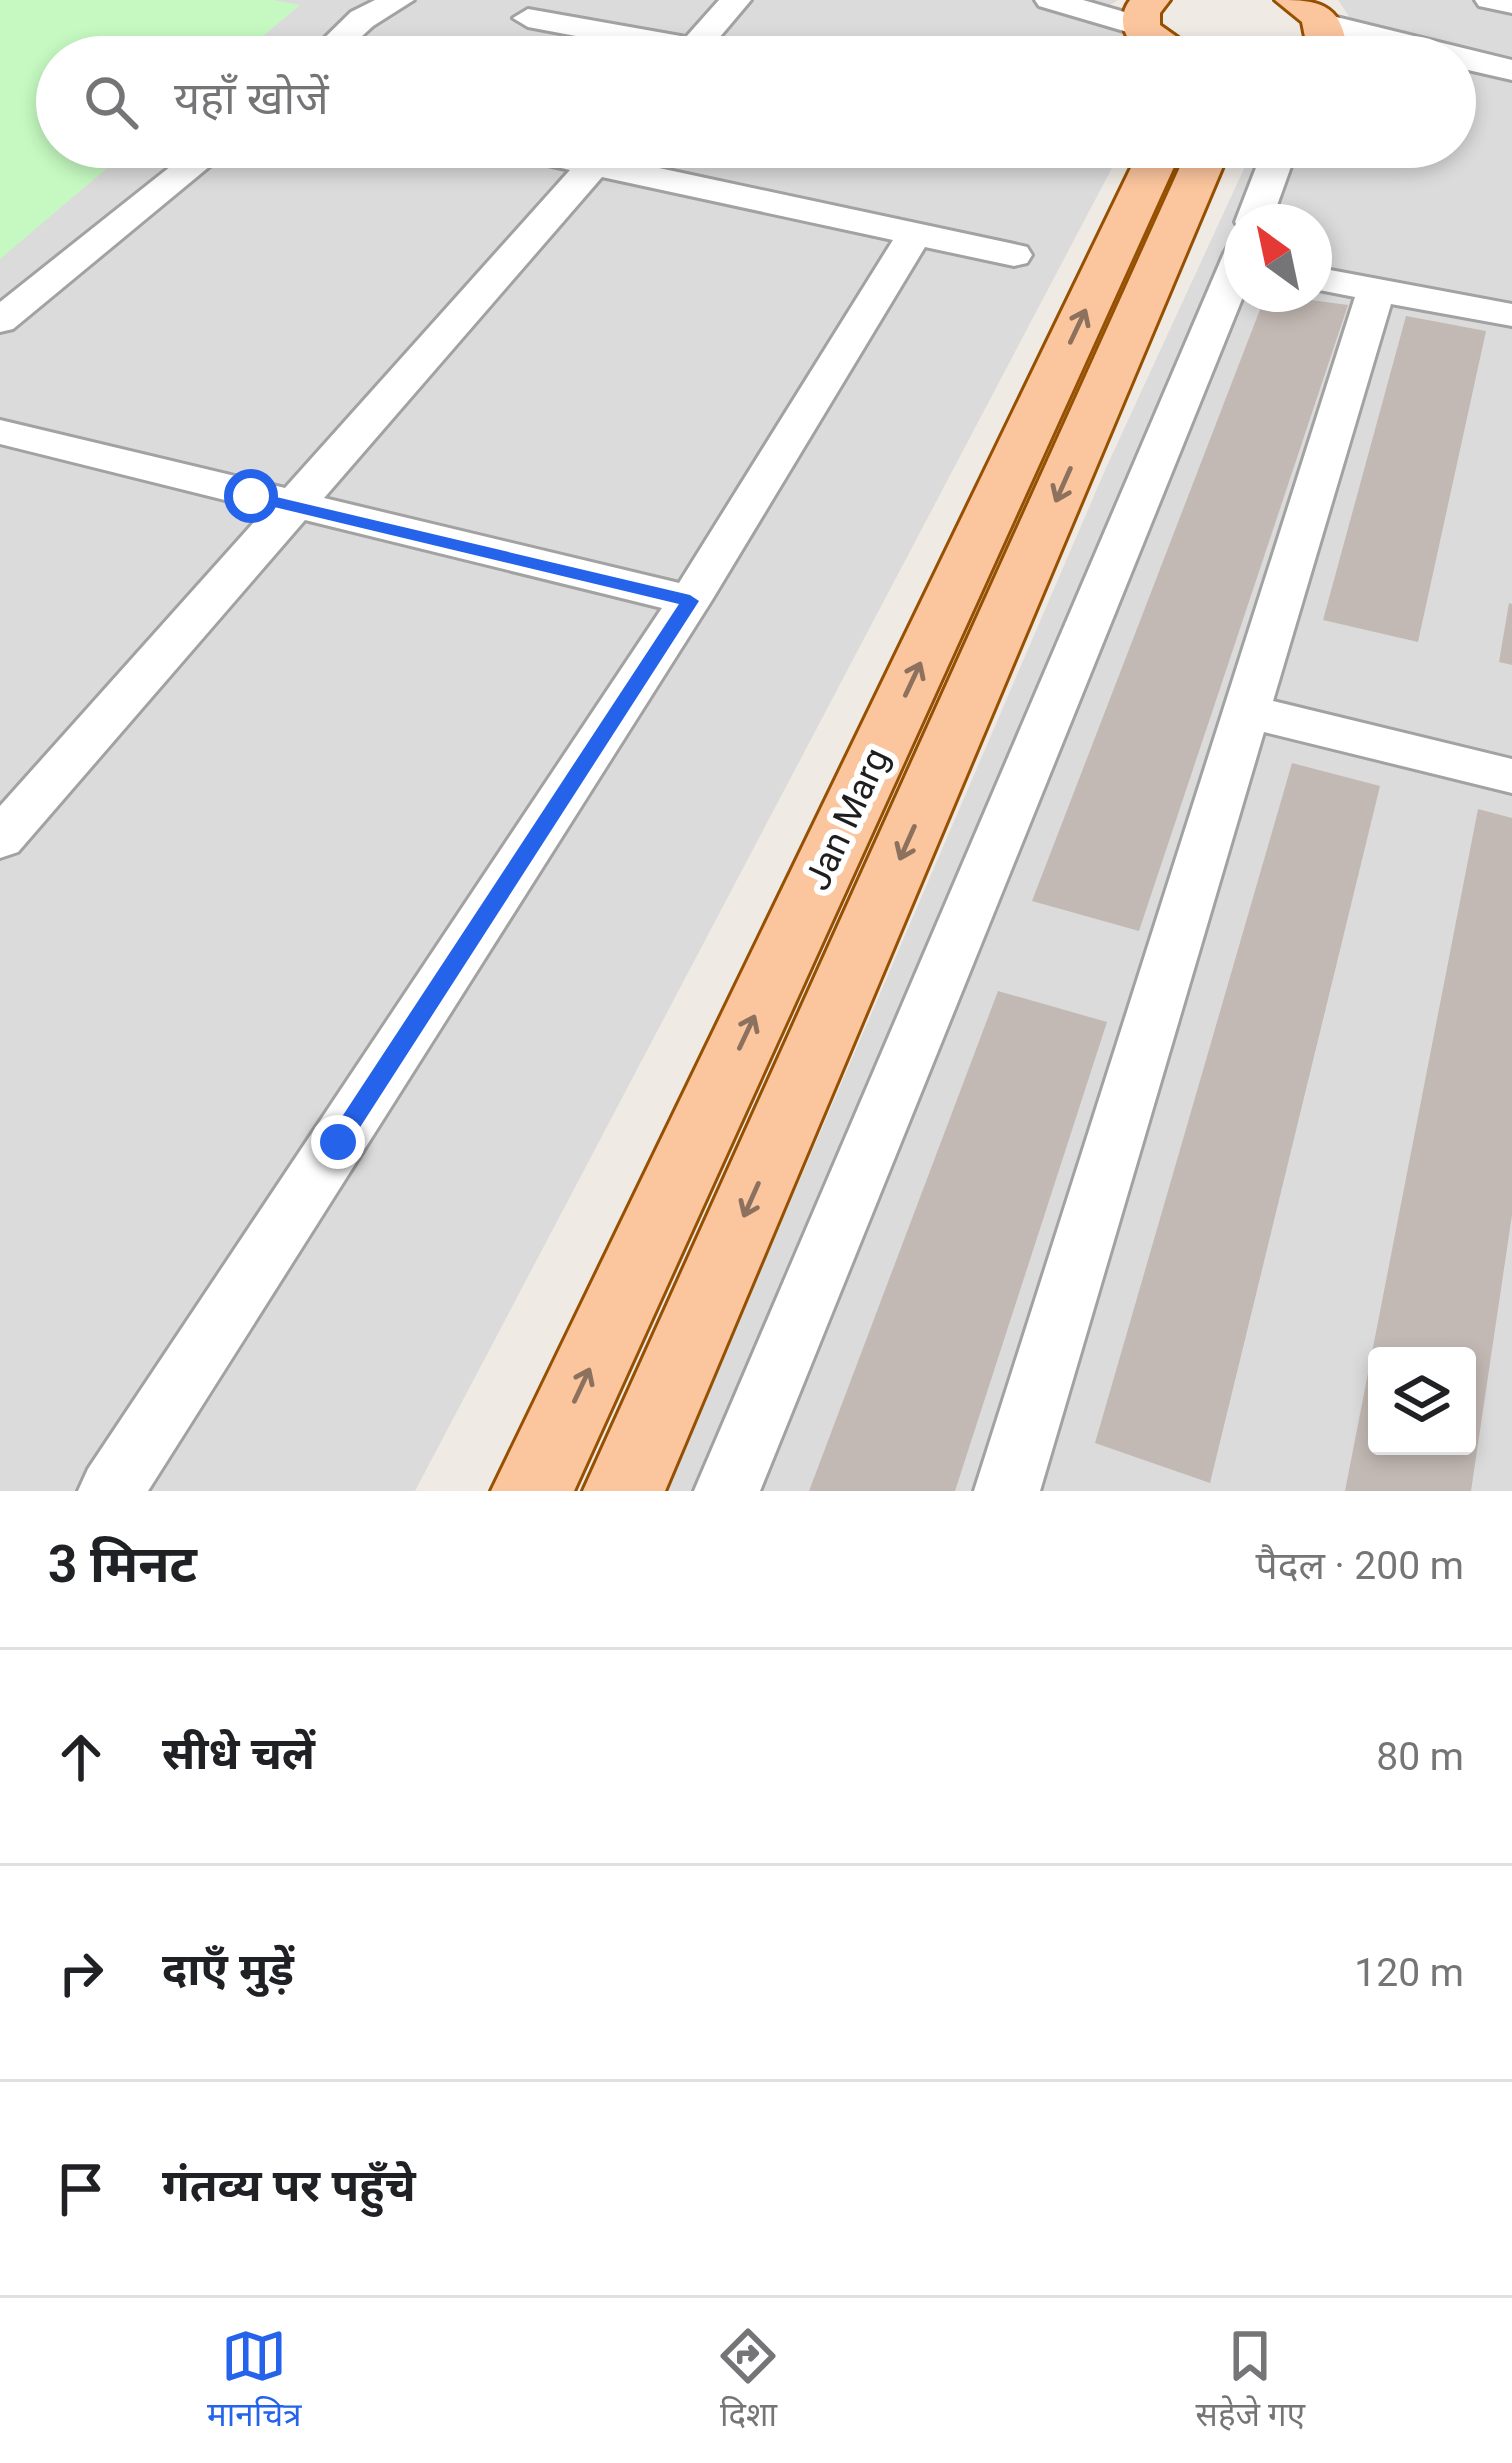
<!DOCTYPE html>
<html lang="hi">
<meta charset="utf-8">
<style>
:root{--surface:#fff;--page:#f6f6f6;--text:#202124;--muted:#757577;--line:#e0e0e0;--accent:#2563eb}
body{margin:0;font-family:Roboto,"Noto Sans Devanagari",sans-serif;background:var(--page);color:var(--text)}
.controls{position:absolute;right:36px;bottom:36px;display:grid;overflow:hidden;border-radius:12px;box-shadow:0 6px 18px #0003}
.controls button{width:108px;height:108px;display:grid;place-items:center;padding:0;border:0;border-bottom:3px solid var(--line);background:var(--surface);color:var(--text);font:60px sans-serif}
.compass{position:absolute;left:1224px;top:204px;width:108px;height:108px;border-radius:50%;background:var(--surface);box-shadow:0 6px 18px #0003;rotate:327deg}
.stop{position:absolute;width:36px;height:36px;margin:-27px;border:9px solid #2563eb;border-radius:50%;background:#fff}
.stop.end{background:#2563eb;border-color:#fff;box-shadow:0 3px 12px #0008}
.list{margin:0;padding:0;list-style:none}
h2{display:flex;justify-content:space-between;align-items:center;height:156px;margin:0;padding:0 48px;font-size:51px}
h2 small{font-size:39px;font-weight:400;color:var(--muted)}
.list li{display:grid;grid-template-columns:78px 1fr auto;gap:36px;align-items:center;box-sizing:border-box;height:216px;padding:0 48px;border-top:3px solid var(--line)}
.list b{display:block;font-size:45px;white-space:nowrap}
.list em{font-size:39px;font-style:normal;color:var(--muted)}
.icon{flex:none;width:66px;height:66px;fill:none;stroke:currentColor;stroke-width:2;stroke-linecap:round;stroke-linejoin:round}
.map{position:relative;flex:none;width:1512px;height:1491px;overflow:hidden}
.search{position:absolute;background:var(--surface);box-shadow:0 6px 18px #0003;left:36px;right:36px;top:36px;height:132px;display:flex;align-items:center;gap:30px;box-sizing:border-box;padding:0 42px;border-radius:66px;color:var(--muted);font-size:45px}
.sheet{height:804px;background:var(--surface)}
nav{display:flex;justify-content:space-around;align-items:center;box-sizing:border-box;height:168px;border-top:3px solid var(--line);background:var(--surface);font-size:33px;color:var(--muted)}
nav a{display:grid;justify-items:center;gap:6px}
nav .on{color:var(--accent)}
.map>svg:first-child{display:block}
.residential{fill:#dcdbdb;fill-rule:evenodd}
.park{fill:#c5f9c1}
.building{fill:#c3b9b4;fill-rule:evenodd}
.lines{fill:none;stroke-linecap:round;stroke-linejoin:round}
.minor-casing{stroke:#a2a2a2;stroke-width:6}
.major-casing{stroke:#965002;stroke-width:6}
.minor{fill:#fff;fill-rule:evenodd}
.major{fill:#fbc59d;fill-rule:evenodd}
.oneway{stroke:#8c725e}
.route{fill:#2563eb}
.labels{text-anchor:middle;dominant-baseline:central;stroke-width:12;stroke-linejoin:round;paint-order:stroke}
.street-label{font-size:36px;fill:#1e1e1e;stroke:#fff}
</style>
<div class="map">
<svg width="1512" height="1491" viewBox="0 0 1512 1491">
<rect width="100%" height="100%" fill="#efeae4"/>
<g class="residential">
<path d="M 0,0 L 1118,0 L 1110,5 L 1144,57 L 57,57 L 57,147 L 1123,147 L 415,1491 L 0,1491 Z"/>
<path d="M 1338,0 L 1512,0 L 1512,1491 L 666,1491 L 1106,468 L 1254,147 L 1455,147 L 1455,57 L 1349,57 L 1369,46 ZM 1242,222 L 1314,222 L 1314,294 L 1242,294 ZM 1377,1356 L 1467,1356 L 1467,1446 L 1377,1446 Z"/>
</g>
<path class="park" d="M 0,0 L 273,0 L 300,5 L 238,57 L 57,57 L 57,147 L 132,147 L 0,259 Z"/>
<g class="building">
<path d="M 1266,294 L 1348,305 L 1139,931 L 1032,901 Z"/>
<path d="M 1406,316 L 1486,331 L 1418,642 L 1323,620 Z"/>
<path d="M 1509,603 L 1512,604 L 1512,665 L 1499,662 Z"/>
<path d="M 1292,763 L 1380,786 L 1210,1483 L 1095,1443 Z"/>
<path d="M 1478,809 L 1512,818 L 1512,1215 L 1471,1491 L 1345,1491 ZM 1377,1356 L 1467,1356 L 1467,1446 L 1377,1446 Z"/>
<path d="M 998,991 L 1107,1022 L 955,1491 L 809,1491 Z"/>
</g>
<g class="lines">
<g class="minor-casing">
<g id="minor">
<path d="M 375,0 L 414,0 L 373,26 L 339,57 L 305,57 L 351,12 Z"/>
<path d="M 719,0 L 751,0 L 703,57 L 670,57 L 672,54 L 528,27 L 513,18 L 528,9 L 686,37 Z"/>
<path d="M 1035,0 L 1083,0 L 1152,20 L 1157,27 L 1141,36 L 1039,6 Z"/>
<path d="M 1475,0 L 1512,0 L 1512,13 L 1479,6 Z"/>
<path d="M 1324,14 L 1512,60 L 1512,80 L 1455,67 L 1455,57 L 1417,57 L 1313,30 L 1308,23 Z"/>
<path d="M 195,147 L 233,147 L 13,329 L 0,332 L 0,302 Z"/>
<path d="M 494,147 L 559,147 L 585,153 L 591,147 L 626,147 L 617,159 L 1014,244 L 1027,247 L 1032,255 L 1027,263 L 1014,266 L 925,247 L 712,600 L 148,1491 L 78,1491 L 88,1469 L 662,608 L 305,520 L 18,852 L 0,858 L 0,806 L 265,510 L 0,444 L 0,420 L 285,488 L 570,170 L 499,154 ZM 602,177 L 893,240 L 679,583 L 324,498 Z"/>
<path d="M 1264,147 L 1298,147 L 1271,222 L 1242,222 L 1240,230 L 1235,222 Z"/>
<path d="M 1242,242 L 1244,294 L 760,1491 L 694,1491 L 1224,253 L 1229,245 Z"/>
<path d="M 1314,267 L 1512,304 L 1512,326 L 1391,304 L 1273,701 L 1512,759 L 1512,793 L 1264,732 L 1040,1491 L 974,1491 L 1355,297 L 1314,289 Z"/>
</g>
</g>
<g class="major-casing">
<g id="major">
<path d="M 1130,0 L 1170,0 L 1160,13 L 1160,25 L 1205,57 C 1189,57 1172,59 1156,57 C 1129,53 1113,22 1130,0 Z"/>
<path d="M 1275,0 C 1310,0 1337,0 1345,38 L 1331,57 L 1282,57 L 1305,37 L 1302,22 Z"/>
<path d="M 1141,147 L 1183,147 L 574,1491 L 491,1491 Z"/>
<path d="M 1189,147 L 1231,147 L 665,1491 L 583,1491 Z"/>
</g>
</g>
<use href="#minor" class="minor"/>
<use href="#major" class="major"/>
</g>
<defs><path id="oneway-shaft" d="M-6 0H5M1.5-3L5.5 0L1.5 3" fill="none" stroke-width="1.6" stroke-linecap="round" stroke-linejoin="round" transform="scale(3)"/></defs>
<g class="oneway">
<use href="#oneway-shaft" transform="translate(1078 326) rotate(-65)"/>
<use href="#oneway-shaft" transform="translate(1063 485) rotate(114)"/>
<use href="#oneway-shaft" transform="translate(913 679) rotate(-65)"/>
<use href="#oneway-shaft" transform="translate(907 843) rotate(114)"/>
<use href="#oneway-shaft" transform="translate(747 1032) rotate(-65)"/>
<use href="#oneway-shaft" transform="translate(751 1200) rotate(114)"/>
<use href="#oneway-shaft" transform="translate(582 1385) rotate(-65)"/>
</g>
<path class="route" d="M 251,491 L 690,595 L 699,601 L 346,1149 L 330,1149 L 330,1135 L 679,604 L 245,500 L 245,492 Z"/>
<g class="labels">
<g class="street-label">
<text transform="translate(847 819) rotate(-65)">Jan Marg</text>
</g>
</g>
</svg>
<div class="controls">
<button><svg class="icon" aria-label="layers" viewBox="0 0 24 24"><path d="M12 4l9 5-9 5-9-5zM3 14l9 5 9-5"/></svg></button>
</div>
<svg class="compass" viewBox="-18 -18 36 36"><path d="M0-13l5 13h-10z" fill="#e53935"/><path d="M0 13l5-13h-10z" fill="#757577"/></svg>
<div class="stop" style="left:251px;top:496px"></div>
<div class="stop end" style="left:338px;top:1142px"></div>
<div class="search"><svg class="icon" aria-label="search" viewBox="0 0 24 24"><circle cx="10" cy="10" r="6"/><path d="M15 15l6 6"/></svg>यहाँ खोजें</div>
</div>
<section class="sheet">
<h2>3 मिनट<small>पैदल · 200 m</small></h2>
<ul class="list">
<li><svg class="icon" aria-label="ahead" viewBox="0 0 24 24"><path d="M12 20V5M6 11l6-6 6 6"/></svg><div><b>सीधे चलें</b></div><em>80 m</em></li>
<li><svg class="icon" aria-label="right" viewBox="0 0 24 24"><path d="M7 20v-9h11M14 6l5 5-5 5"/></svg><div><b>दाएँ मुड़ें</b></div><em>120 m</em></li>
<li><svg class="icon" aria-label="arrive" viewBox="0 0 24 24"><path d="M6 21V4h12l-3 4 3 4H6"/></svg><div><b>गंतव्य पर पहुँचे</b></div></li>
</ul>
</section>
<nav>
<a class="on"><svg class="icon" aria-label="map" viewBox="0 0 24 24"><path d="M3 6l6-2 6 2 6-2v14l-6 2-6-2-6 2zM9 4v14M15 6v14"/></svg>मानचित्र</a>
<a><svg class="icon" aria-label="directions" viewBox="0 0 24 24"><path d="M12 3l9 9-9 9-9-9zM9 14v-3h6M13 9l2 2-2 2"/></svg>दिशा</a>
<a><svg class="icon" aria-label="saved" viewBox="0 0 24 24"><path d="M7 4h10v16l-5-4-5 4z"/></svg>सहेजे गए</a>
</nav>
